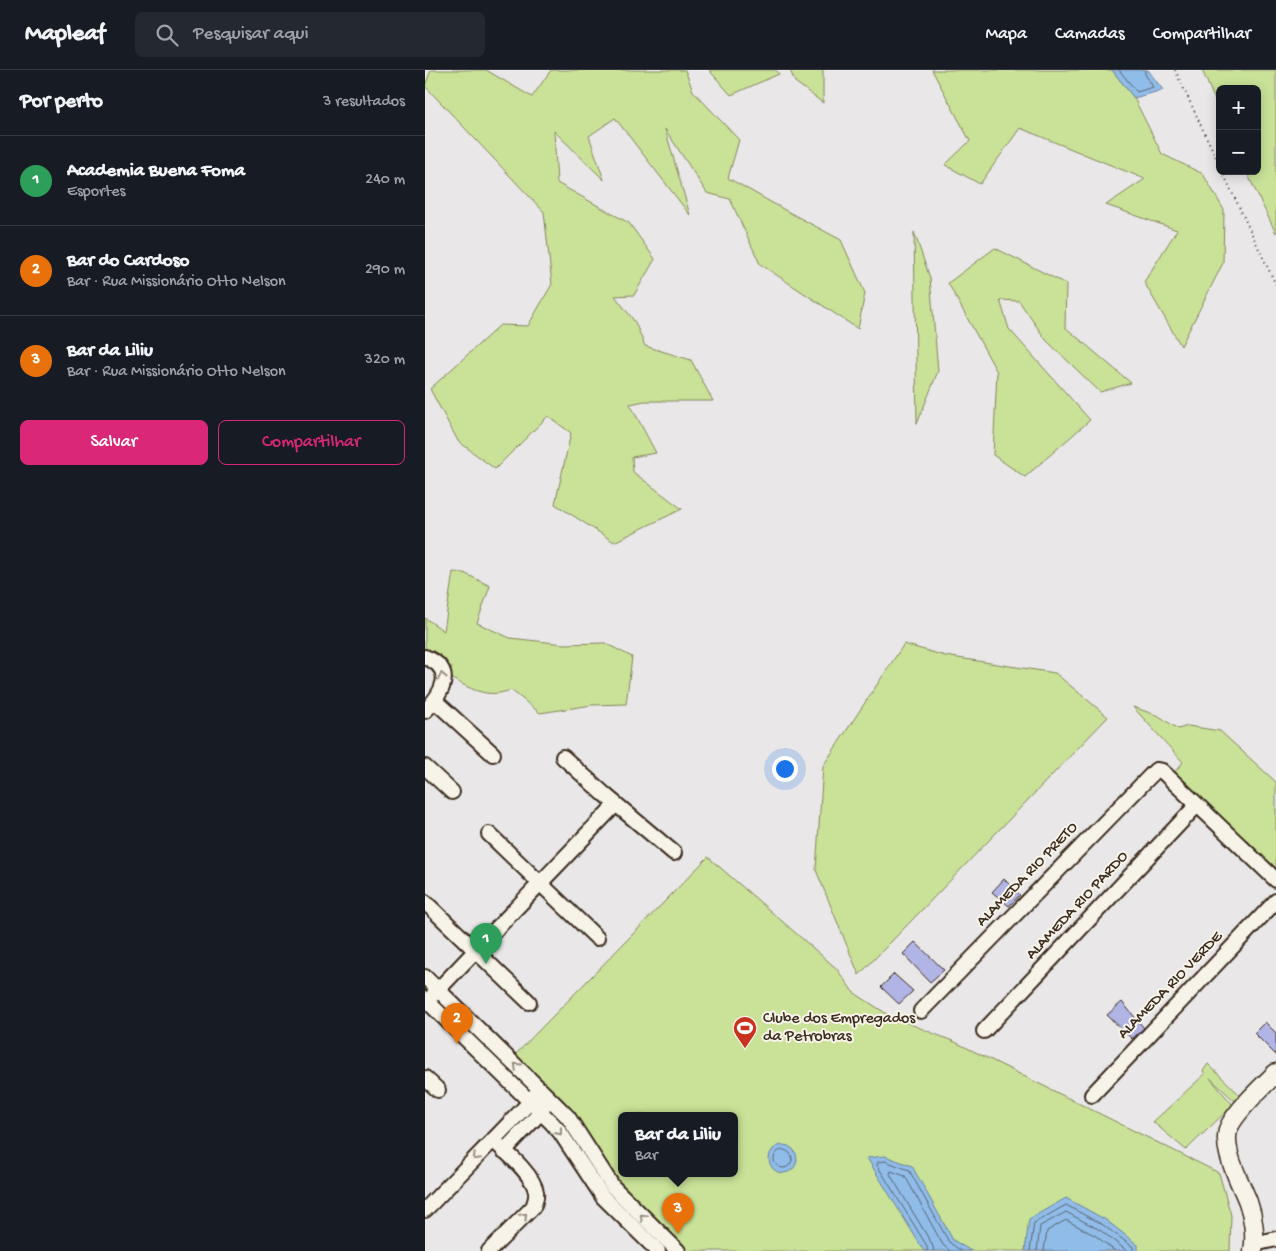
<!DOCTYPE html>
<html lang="pt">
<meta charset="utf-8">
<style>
:root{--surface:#171b24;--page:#242831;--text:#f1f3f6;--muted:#9ea1a6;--line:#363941;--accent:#db2777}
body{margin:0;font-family:"Gochi Hand",sans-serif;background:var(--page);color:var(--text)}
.controls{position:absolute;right:15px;top:15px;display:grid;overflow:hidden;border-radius:8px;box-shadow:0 2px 12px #0003}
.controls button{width:45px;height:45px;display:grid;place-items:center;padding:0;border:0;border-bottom:1px solid var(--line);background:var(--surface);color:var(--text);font:25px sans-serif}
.you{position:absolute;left:359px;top:698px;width:18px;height:18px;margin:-12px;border:4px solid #fff;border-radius:50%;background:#1a73e8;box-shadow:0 0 0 8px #1a73e833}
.badge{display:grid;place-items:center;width:32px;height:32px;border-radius:50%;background:var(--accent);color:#fff;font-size:16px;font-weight:700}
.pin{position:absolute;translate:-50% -41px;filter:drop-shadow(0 1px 2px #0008)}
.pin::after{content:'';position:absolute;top:26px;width:18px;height:15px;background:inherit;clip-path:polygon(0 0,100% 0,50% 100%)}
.popup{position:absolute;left:193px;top:1042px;width:120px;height:65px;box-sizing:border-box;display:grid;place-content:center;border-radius:8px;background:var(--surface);filter:drop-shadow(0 1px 4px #0005);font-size:16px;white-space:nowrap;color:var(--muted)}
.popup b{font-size:19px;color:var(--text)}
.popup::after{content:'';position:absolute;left:50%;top:100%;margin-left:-10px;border:10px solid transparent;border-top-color:var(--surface)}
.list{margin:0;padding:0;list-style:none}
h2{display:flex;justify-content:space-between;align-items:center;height:65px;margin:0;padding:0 20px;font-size:21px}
h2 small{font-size:16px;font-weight:400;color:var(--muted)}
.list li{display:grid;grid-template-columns:32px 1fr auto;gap:15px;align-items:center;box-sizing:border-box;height:90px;padding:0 20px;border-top:1px solid var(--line)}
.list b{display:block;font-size:19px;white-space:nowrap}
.list p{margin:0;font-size:16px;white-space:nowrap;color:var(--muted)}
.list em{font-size:16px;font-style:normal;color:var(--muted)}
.actions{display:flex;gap:10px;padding:15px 20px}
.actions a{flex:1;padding:11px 0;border:1px solid var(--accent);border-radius:8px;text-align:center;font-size:18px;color:var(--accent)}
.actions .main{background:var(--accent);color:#fff}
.icon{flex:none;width:28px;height:28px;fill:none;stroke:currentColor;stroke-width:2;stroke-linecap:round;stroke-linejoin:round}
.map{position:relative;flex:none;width:851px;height:1181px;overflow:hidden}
header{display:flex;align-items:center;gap:30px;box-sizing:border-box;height:70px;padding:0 25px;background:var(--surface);border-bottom:1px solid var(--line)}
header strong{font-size:24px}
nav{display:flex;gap:28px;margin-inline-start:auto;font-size:18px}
.search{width:350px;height:45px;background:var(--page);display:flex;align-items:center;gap:12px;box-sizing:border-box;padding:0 18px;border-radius:8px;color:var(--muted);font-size:19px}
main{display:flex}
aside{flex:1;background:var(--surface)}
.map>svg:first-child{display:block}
.green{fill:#c9e298;stroke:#82865b;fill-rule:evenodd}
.water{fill:#8fbce9;stroke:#6d8298}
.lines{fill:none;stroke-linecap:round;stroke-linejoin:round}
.shore{stroke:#5d646f;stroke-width:1}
.building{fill:#b0b5e6;stroke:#3b2a1e}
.minor-casing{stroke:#3b2a1e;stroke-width:18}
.major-casing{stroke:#3b2a1e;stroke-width:21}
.path{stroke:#3b2a1e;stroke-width:2;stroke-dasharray:1 4;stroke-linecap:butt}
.minor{stroke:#f7f3e8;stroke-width:14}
.major{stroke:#f7f3e8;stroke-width:18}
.oneway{stroke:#998e83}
.labels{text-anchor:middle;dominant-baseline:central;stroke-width:4;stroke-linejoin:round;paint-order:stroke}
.street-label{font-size:16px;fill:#3b2a1e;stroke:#f7f3e8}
.poi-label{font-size:16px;fill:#3b2a1e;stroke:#f7f3e8;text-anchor:start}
</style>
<header>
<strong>Mapleaf</strong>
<div class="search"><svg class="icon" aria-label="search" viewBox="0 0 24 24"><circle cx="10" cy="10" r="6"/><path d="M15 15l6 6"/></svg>Pesquisar aqui</div>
<nav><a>Mapa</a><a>Camadas</a><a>Compartilhar</a></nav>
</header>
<main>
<aside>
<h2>Por perto<small>3 resultados</small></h2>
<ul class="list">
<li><span class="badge" style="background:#2e9e5b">1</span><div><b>Academia Buena Foma</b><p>Esportes</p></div><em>240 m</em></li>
<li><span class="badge" style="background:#e8710a">2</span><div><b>Bar do Cardoso</b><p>Bar · Rua Missionário Otto Nelson</p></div><em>290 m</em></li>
<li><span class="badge" style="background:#e8710a">3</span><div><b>Bar da Liliu</b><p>Bar · Rua Missionário Otto Nelson</p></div><em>320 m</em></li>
</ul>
<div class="actions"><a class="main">Salvar</a><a>Compartilhar</a></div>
</aside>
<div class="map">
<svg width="851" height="1181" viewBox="0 0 851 1181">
<rect width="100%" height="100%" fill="#e9e7e8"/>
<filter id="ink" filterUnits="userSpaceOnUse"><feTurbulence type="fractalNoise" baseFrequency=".02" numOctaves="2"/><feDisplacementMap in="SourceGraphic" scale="10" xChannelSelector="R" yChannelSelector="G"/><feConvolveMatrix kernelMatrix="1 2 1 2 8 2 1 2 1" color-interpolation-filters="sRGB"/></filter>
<g filter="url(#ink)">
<g class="green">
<path d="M 6,0 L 61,0 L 107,27 L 126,0 L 260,0 L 268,21 L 314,70 L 303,108 L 358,139 L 416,170 L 440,223 L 433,259 L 335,194 L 305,129 L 282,123 L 240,59 L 265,145 L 190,48 L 164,66 L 179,110 L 129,61 L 132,113 L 204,153 L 230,189 L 209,225 L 190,226 L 210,252 L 220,276 L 266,290 L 288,331 L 220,331 L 205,334 L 231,383 L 207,387 L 208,402 L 257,439 L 189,472 L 130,434 L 146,363 L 123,346 L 70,399 L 33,371 L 5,319 L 75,255 L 103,256 L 127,214 L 119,142 L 0,16 Z"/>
<path d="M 284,0 L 351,0 L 354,4 L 306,25 Z"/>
<path d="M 365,0 L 398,0 L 398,33 L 370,12 Z"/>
<path d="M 507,0 L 687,0 L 709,28 L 737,84 L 778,104 L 799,140 L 798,193 L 756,276 L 719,212 L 752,160 L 681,135 L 720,109 L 595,58 L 555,114 L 520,95 L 545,71 Z"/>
<path d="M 777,0 L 851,0 L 851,163 L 821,101 L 832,101 L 832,19 L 795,19 L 795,42 Z"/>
<path d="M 489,162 L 505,208 L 513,301 L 492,354 Z"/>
<path d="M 570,178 L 641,214 L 640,257 L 706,313 L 675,322 L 621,270 L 594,231 L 575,230 L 584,259 L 665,350 L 600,407 L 568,385 L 572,302 L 523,213 Z"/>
<path d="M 28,502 L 39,503 L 65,516 L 52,553 L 85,568 L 139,574 L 180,573 L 207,587 L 201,634 L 167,635 L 115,643 L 86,620 C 61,629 46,619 24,607 L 27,597 L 0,583 L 0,548 L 19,561 Z"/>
<path d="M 479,574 L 520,586 L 630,603 L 683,647 L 434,905 L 391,800 L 398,696 Z"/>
<path d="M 708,637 L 734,646 L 753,659 L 763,656 L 795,661 L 851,712 L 851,798 L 749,703 L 758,692 Z"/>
<path d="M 283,787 L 411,898 L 428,922 L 465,946 L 530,972 L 794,1103 L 806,1145 L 805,1181 L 261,1181 L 202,1126 L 151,1045 L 90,985 ZM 197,1045 L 309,1045 L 309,1103 L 197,1103 Z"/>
<path d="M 783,994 L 819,1029 L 812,1033 L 785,1008 L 808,1035 L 761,1080 L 728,1052 L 780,1004 L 778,1001 Z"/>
</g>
<g class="water">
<path d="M 687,0 L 723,0 L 738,20 L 709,28 Z"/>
<circle cx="358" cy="1089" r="14"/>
<path d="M 460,1086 L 487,1096 L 528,1170 L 546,1181 L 499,1181 L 442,1088 Z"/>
<path d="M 641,1128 L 681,1150 L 713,1175 L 713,1181 L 600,1181 L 604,1149 Z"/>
</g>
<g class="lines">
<g class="shore">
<path d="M 694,0 L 712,22 L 728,17 L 720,4 L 720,0"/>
<circle cx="358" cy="1089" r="9"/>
<path d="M 502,1181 L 502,1176 L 452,1095 L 453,1092 L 460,1091 L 484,1100 L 524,1172 L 536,1181"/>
<path d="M 509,1181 L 507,1174 L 465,1104 L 466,1101 L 480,1106 L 518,1175 L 525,1181"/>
<path d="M 605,1181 L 609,1153 L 641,1135 L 678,1155 L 708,1177 L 708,1181"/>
<path d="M 612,1181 L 615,1156 L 641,1142 L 675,1160 L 702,1181"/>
<path d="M 619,1181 L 622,1161 L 641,1150 L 671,1166 L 690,1181"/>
</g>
</g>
<g class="building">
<path d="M 579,809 L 595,825 L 584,836 L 567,822 Z"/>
<path d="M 490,872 L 519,900 L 505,912 L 478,884 Z"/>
<path d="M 469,904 L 488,921 L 474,934 L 456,917 Z"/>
<path d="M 697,932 L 719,958 L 707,969 L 682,945 Z"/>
<path d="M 840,952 L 851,963 L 851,985 L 829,963 Z"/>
</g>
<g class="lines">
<g class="minor-casing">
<g id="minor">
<path d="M 0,587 C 32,599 17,624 0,641"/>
<path d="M 10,631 L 68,684"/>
<path d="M 138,687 L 179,724 L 249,783"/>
<path d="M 0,697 L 27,722"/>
<path d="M 64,764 L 172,868"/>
<path d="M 0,832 L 104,932"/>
<path d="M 0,907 L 131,1035 L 143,1047 L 188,1117 L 253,1181"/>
<path d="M 8,925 L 191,734"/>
<path d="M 0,929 L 127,1053 L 135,1062 L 178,1127 L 233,1181"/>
<path d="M 496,941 L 731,700 L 737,701 L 851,810"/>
<path d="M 559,961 L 772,735"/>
<path d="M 0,1008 L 13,1020"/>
<path d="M 667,1025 L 851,831"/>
<path d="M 79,1081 L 116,1042 L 119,1035"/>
<path d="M 0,1140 L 106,1031 L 110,1025"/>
<path d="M 829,1174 L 851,1169"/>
<path d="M 64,1181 L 108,1137 C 110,1132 112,1128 111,1122 C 109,1105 81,1082 68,1070"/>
</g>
</g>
<g class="major-casing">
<path id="major" d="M 828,1181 C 831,1166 828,1146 823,1132 C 815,1111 794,1076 805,1055 C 814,1038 837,1017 851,1003"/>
</g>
<g class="path">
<path d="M 750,0 L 795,96"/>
<path d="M 797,101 L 851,215"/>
</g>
<use href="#minor" class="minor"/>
<use href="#major" class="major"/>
</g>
<defs><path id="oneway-chevron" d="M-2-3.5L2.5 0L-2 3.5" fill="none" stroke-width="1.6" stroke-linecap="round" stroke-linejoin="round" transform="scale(1.25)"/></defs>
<g class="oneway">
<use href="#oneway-chevron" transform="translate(17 606) rotate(-102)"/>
<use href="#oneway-chevron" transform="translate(92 996) rotate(-136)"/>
<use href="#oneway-chevron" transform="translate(134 1062) rotate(52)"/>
<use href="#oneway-chevron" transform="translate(51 1087) rotate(135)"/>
<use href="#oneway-chevron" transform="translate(99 1146) rotate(-46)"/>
<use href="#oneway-chevron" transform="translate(218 1147) rotate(-136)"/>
</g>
</g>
<defs>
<g id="stadium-pin" transform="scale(1.25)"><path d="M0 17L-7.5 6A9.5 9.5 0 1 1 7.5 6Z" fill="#c8321e" stroke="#f7f3e8"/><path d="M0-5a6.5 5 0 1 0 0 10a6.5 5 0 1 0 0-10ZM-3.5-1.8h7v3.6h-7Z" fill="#fff"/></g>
</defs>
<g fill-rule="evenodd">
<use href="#stadium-pin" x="320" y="958"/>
</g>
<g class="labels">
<g class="street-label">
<text transform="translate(603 805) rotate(-46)">ALAMEDA RIO PRETO</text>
<text transform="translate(653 836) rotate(-47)">ALAMEDA RIO PARDO</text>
<text transform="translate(746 916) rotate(-46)">ALAMEDA RIO VERDE</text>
</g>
<g class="poi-label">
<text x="338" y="949">Clube dos Empregados<tspan x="338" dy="18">da Petrobras</tspan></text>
</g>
</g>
</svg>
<div class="controls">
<button>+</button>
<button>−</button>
</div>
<div class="you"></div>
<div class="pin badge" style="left:61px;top:894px;background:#2e9e5b">1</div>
<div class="pin badge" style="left:32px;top:974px;background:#e8710a">2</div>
<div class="pin badge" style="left:253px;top:1164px;background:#e8710a">3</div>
<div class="popup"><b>Bar da Liliu</b>Bar</div>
</div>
</main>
